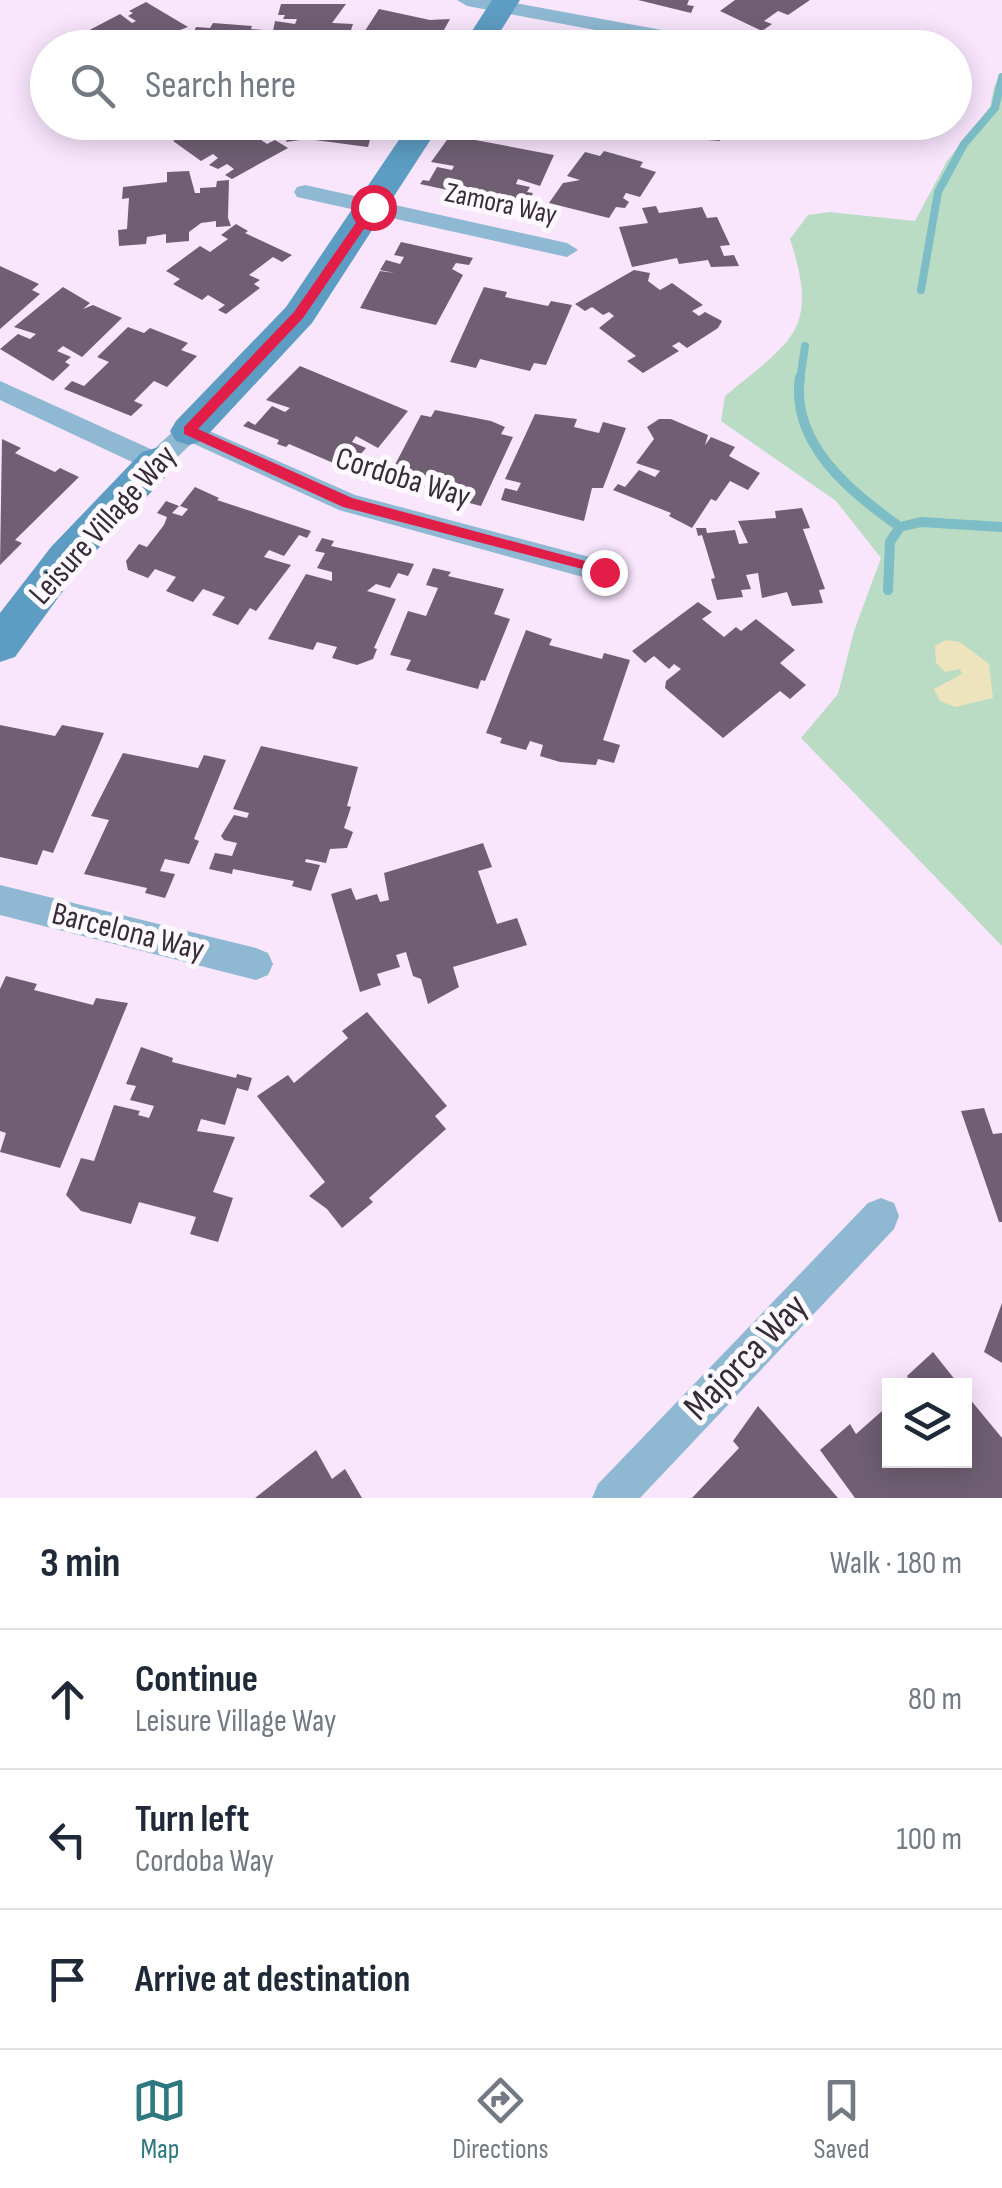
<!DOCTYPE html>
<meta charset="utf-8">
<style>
:root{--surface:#fff;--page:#f2f2f3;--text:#1f2937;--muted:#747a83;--line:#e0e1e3;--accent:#2f787e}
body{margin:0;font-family:"Sofia Sans Condensed",sans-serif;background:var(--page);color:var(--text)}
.controls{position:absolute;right:30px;bottom:30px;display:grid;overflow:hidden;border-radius:0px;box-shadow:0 5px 25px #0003}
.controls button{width:90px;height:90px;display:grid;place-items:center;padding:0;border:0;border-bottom:2px solid var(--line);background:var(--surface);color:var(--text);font:50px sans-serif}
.stop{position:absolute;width:30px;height:30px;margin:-22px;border:8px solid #e11d48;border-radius:50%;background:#fff}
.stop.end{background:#e11d48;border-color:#fff;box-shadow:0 2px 10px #0008}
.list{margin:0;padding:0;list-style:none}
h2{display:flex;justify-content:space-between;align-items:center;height:130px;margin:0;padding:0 40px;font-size:42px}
h2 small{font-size:32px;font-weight:400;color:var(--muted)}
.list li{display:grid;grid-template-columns:65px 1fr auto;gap:30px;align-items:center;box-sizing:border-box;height:140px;padding:0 40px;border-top:2px solid var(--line)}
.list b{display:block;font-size:38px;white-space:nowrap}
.list p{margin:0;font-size:32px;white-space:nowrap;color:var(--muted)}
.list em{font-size:32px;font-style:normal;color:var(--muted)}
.icon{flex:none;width:55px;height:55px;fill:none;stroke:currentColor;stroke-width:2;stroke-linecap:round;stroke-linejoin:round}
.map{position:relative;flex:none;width:1002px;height:1498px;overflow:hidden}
.search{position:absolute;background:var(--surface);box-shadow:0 5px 25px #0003;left:30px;right:30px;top:30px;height:110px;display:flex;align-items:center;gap:25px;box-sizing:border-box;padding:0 35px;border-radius:55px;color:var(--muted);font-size:38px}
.sheet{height:550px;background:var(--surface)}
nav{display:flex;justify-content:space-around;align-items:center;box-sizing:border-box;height:140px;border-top:2px solid var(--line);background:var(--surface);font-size:28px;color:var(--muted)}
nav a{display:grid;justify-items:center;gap:5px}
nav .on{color:var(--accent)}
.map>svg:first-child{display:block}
.green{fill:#badcc4}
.sand{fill:#ede4be}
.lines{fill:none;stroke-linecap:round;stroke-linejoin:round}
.stream-far1{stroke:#7cbdc6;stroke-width:8}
.stream{stroke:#7cbdc6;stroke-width:10}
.building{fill:#705f73}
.street{fill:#8fb8d2;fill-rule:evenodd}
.secondary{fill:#5d9dc3;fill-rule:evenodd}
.route{fill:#e11d48}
.labels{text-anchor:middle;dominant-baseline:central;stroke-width:10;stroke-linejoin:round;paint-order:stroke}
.far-street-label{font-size:28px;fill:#362e37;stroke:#fdf9fe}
.street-label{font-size:32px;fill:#362e37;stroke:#fdf9fe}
.near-street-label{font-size:38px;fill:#362e37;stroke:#fdf9fe}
</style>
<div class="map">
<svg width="1002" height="1498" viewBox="0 0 1002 1498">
<rect width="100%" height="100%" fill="#f9e6fd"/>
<path class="green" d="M 1002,73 L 1002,946 L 801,738 L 838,694 L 854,631 L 881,558 L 836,501 L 721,421 L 725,396 C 792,340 820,331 790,239 L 808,215 L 829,212 L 915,221 L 947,161 L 990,107 L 994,87 Z"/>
<path class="sand" d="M 946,640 L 960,642 L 989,664 L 993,698 L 955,707 L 940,701 L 934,689 L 962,674 L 960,669 L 945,672 L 936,663 L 935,646 Z"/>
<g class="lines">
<g class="stream-far1">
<path d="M 921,290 L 938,192 L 964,144 L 995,108 L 1002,77"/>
<path d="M 800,380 L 805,346"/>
</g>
<g class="stream">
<path d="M 800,377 C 790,443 851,493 900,527"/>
<path d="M 888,590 L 890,542 L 900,527 L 921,522 L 1002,527"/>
</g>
</g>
<g class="building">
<path d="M 638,0 L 689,0 L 687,5 L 694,6 L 691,13 Z"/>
<path d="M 735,0 L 810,0 L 788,15 L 778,11 L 764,21 L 772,24 L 762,31 L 720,11 Z"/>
<path d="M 146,2 L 188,27 L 164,36 L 154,31 L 147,34 L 163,42 L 150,48 L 105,48 L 82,34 L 120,14 L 132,23 L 136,21 L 128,16 L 133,13 L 129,11 Z"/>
<path d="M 281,4 L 346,4 L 332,23 L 353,24 L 345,48 L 270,47 L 275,21 L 295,24 L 297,19 L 283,19 L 285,15 L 278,15 Z"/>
<path d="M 379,9 L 430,20 L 450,19 L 434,48 L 354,48 Z"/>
<path d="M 213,23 L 252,26 L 251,29 L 264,30 L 257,48 L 187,48 L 196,27 L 210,28 Z"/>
<path d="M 518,36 L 562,46 L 562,48 L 512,47 Z"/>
<path d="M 194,122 L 254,122 L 261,128 L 251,133 L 267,144 L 275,140 L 288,148 L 232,179 L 225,175 L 234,169 L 227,164 L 218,169 L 209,165 L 218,158 L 213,154 L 201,161 L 173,141 L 186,134 L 180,130 Z"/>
<path d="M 293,122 L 375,122 L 368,147 L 307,139 L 286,142 Z"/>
<path d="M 679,122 L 751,122 L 753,132 L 719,133 L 720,141 L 669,137 L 666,125 Z"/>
<path d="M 455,129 L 474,133 L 470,139 L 554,155 L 540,186 L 518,179 L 516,184 L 530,187 L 527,192 L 533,193 L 526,207 L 420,184 L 423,180 L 429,181 L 437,167 L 452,170 L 454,166 L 431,162 Z"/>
<path d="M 604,151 L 643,162 L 640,167 L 656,172 L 640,197 L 626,193 L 623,198 L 629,202 L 625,208 L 616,207 L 609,218 L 549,203 L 563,183 L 580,180 L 567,176 L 585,152 L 600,156 Z"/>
<path d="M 189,171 L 195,193 L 200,193 L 200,188 L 216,187 L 217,181 L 229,180 L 228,218 L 231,226 L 216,227 L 216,221 L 201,223 L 189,232 L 189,241 L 166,243 L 166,234 L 147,237 L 146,244 L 119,246 L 118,230 L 127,229 L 129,198 L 122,199 L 123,187 L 167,182 L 167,172 Z"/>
<path d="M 656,206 L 659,213 L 702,207 L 707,218 L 717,217 L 730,245 L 720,246 L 724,256 L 734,255 L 739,266 L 711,267 L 708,260 L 679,264 L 677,258 L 632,267 L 619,227 L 648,223 L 642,208 Z"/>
<path d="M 236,224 L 248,231 L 245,233 L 292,255 L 282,262 L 273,257 L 249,275 L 260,280 L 254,284 L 260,288 L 226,314 L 218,310 L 225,305 L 208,295 L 202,300 L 173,284 L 180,279 L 166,271 L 200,246 L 210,252 L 228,239 L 221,235 Z"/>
<path d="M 401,242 L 473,258 L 469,265 L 456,263 L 452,269 L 463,275 L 436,325 L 360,308 L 380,271 L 395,273 L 380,270 L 386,260 L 400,264 L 404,257 L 394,255 Z"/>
<path d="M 0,266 L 39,284 L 32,290 L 40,294 L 0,329 Z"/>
<path d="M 634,270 L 650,273 L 648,281 L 660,290 L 672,283 L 703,305 L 692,311 L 699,316 L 705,312 L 722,321 L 718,328 L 687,348 L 679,342 L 672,346 L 679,351 L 643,373 L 627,361 L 636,356 L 599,328 L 614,316 L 609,312 L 603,315 L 592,307 L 585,311 L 575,304 Z"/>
<path d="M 63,287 L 90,303 L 83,309 L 93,305 L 122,318 L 82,357 L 63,346 L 57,351 L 71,357 L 65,362 L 70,365 L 53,381 L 0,349 L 18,334 L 30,339 L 36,334 L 14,327 Z"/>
<path d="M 484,287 L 507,292 L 505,297 L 548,306 L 551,301 L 572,305 L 546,365 L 534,363 L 530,371 L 480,359 L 476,368 L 450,362 Z"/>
<path d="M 128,327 L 144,333 L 150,328 L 188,343 L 181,350 L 197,356 L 167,387 L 154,381 L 134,401 L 143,405 L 131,416 L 64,389 L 72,381 L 84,386 L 109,362 L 97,357 Z"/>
<path d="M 300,366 L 408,411 L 378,448 L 356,436 L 352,442 L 366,448 L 360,455 L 366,458 L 351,475 L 331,462 L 289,444 L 286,447 L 277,444 L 279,440 L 243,426 L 248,421 L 255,425 L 272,406 L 285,412 L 290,408 L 266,400 Z"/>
<path d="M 435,410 L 491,421 L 505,427 L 501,434 L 513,437 L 481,506 L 458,500 L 460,494 L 387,480 L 421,415 L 431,417 Z"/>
<path d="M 535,414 L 577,419 L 574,427 L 599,433 L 603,422 L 626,428 L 603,488 L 592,488 L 584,521 L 501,500 L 505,488 L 517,491 L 521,483 L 505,479 Z"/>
<path d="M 659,419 L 671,419 L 708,435 L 705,445 L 711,437 L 735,447 L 729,456 L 760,473 L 748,490 L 730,481 L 716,501 L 711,499 L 692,528 L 669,516 L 671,513 L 613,490 L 618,484 L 625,487 L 639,470 L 655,477 L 660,471 L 636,463 L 654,439 L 647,427 Z"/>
<path d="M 2,439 L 21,448 L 15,453 L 55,472 L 60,468 L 79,477 L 15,540 L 22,543 L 0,565 Z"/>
<path d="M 195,487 L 219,498 L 217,500 L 311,531 L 307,538 L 299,535 L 284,556 L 269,550 L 264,557 L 291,565 L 256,611 L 250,608 L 238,625 L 212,615 L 225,597 L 203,589 L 193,602 L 166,591 L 176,577 L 155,569 L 148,578 L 128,570 L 126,561 L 139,544 L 147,547 L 164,525 L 167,517 L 157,513 L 166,501 L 179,506 L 172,513 L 182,516 L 188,509 L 180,506 Z"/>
<path d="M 802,508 L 810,528 L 803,529 L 825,589 L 819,590 L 823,603 L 792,606 L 787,592 L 762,598 L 758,573 L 746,575 L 751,589 L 741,590 L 743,597 L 717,600 L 711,579 L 715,578 L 702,535 L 698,536 L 696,528 L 706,528 L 707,533 L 735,530 L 739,544 L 748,543 L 738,521 L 776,518 L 775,511 Z"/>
<path d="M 322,538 L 334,541 L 331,546 L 414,564 L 408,576 L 398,573 L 390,588 L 376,584 L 367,591 L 396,599 L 374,648 L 377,649 L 373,659 L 357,665 L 332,658 L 337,647 L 317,642 L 313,650 L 268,639 L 306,574 L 332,581 L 332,572 L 317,568 L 325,553 L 315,551 Z"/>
<path d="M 433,568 L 451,572 L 448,576 L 504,589 L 494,614 L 510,619 L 485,681 L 481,680 L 478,689 L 406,670 L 411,660 L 390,655 L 408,611 L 426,616 L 438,588 L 426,585 Z"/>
<path d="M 698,602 L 712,612 L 702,619 L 724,637 L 736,627 L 741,631 L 756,619 L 795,650 L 780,663 L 806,685 L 790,699 L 780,691 L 723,738 L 665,688 L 666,681 L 681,669 L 674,664 L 669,669 L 654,656 L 645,663 L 632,651 Z"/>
<path d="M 526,630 L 552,639 L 549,645 L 602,659 L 604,653 L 630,660 L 603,740 L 620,745 L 614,763 L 598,759 L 596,765 L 560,762 L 540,756 L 543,745 L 530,741 L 526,750 L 500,743 L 502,738 L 486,733 Z"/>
<path d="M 0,725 L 55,736 L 62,725 L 104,733 L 53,853 L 43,850 L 37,865 L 0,857 Z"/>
<path d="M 261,746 L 358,767 L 347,806 L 351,807 L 344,828 L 353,832 L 347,848 L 330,849 L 326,863 L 306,859 L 305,862 L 320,865 L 311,891 L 292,886 L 294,881 L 233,869 L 232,874 L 209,869 L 215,853 L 232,856 L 237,843 L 224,840 L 221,836 L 234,815 L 247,818 L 249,813 L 233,809 Z"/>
<path d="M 123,753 L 198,768 L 204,755 L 226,760 L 194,839 L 199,841 L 189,864 L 165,859 L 160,871 L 175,874 L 165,898 L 145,893 L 147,888 L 84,874 L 109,820 L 91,816 Z"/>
<path d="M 483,843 L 492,867 L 478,871 L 497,924 L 517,918 L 527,945 L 453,967 L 459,987 L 428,1004 L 421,979 L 413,976 L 406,952 L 396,955 L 400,967 L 377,974 L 381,985 L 360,992 L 331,894 L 351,888 L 356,900 L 377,894 L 380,902 L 389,900 L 384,873 Z"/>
<path d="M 6,976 L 37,984 L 34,990 L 93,1005 L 96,998 L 128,1003 L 60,1168 L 0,1152 L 6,1133 L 0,1131 L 0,989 Z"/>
<path d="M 367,1012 L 447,1106 L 435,1116 L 446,1129 L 369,1198 L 373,1202 L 342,1228 L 327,1209 L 309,1196 L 325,1182 L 257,1096 L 288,1075 L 294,1083 L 348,1038 L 342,1031 Z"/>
<path d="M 141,1047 L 173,1058 L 172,1062 L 236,1078 L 237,1074 L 252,1078 L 248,1091 L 237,1088 L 225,1125 L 201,1119 L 197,1131 L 235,1137 L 213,1192 L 233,1198 L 218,1242 L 190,1234 L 196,1217 L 139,1202 L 131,1224 L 81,1211 L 66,1195 L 81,1158 L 94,1161 L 114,1105 L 140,1111 L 138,1115 L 149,1118 L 154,1106 L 130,1100 L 136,1086 L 126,1084 Z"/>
<path d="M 984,1108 L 993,1134 L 1002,1133 L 1002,1222 L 999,1222 L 961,1111 Z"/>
<path d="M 1002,1303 L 1002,1363 L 984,1352 Z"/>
<path d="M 933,1352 L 960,1386 L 914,1386 L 907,1376 Z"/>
<path d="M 964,1392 L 1002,1438 L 1002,1498 L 855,1498 L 820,1450 L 850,1424 L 856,1434 L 890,1404 L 890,1460 L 964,1460 Z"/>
<path d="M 758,1406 L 838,1498 L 692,1498 L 739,1448 L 733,1441 Z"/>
<path d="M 316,1450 L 332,1479 L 345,1469 L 362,1498 L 255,1498 Z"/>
</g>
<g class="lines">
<g class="street">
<path d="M 457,0 L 498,0 L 700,37 L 710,43 L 707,47 L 692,48 L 467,6 Z"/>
<path d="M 305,185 L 567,243 L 578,250 L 567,257 L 297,197 L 294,192 L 297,187 Z"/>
<path d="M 0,381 L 153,450 L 180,425 L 189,422 L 355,495 L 605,561 L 615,564 L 619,572 L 615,580 L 605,583 L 339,510 L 192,443 L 165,469 L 147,469 L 0,400 Z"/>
<path d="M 0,885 L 256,948 L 268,953 L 273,964 L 268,975 L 256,980 L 0,915 Z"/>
<path d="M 881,1198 L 894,1203 L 899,1216 L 894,1229 L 640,1498 L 592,1498 L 598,1484 L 868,1203 Z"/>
</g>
<g class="secondary">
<path d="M 492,0 L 520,0 L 490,48 L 461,48 Z"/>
<path d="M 411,122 L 442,122 L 312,323 L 202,441 L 189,445 L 176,441 L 170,431 L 176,421 L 286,307 Z"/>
<path d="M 156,448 L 170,452 L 175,462 L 170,472 L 79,569 L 15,657 L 0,662 L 0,613 L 51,547 L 142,452 Z"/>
</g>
</g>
<path class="route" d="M 369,204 L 379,207 L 303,318 L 198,429 L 352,498 L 604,566 L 612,572 L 610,576 L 343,507 L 184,434 L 184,427 L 294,312 Z"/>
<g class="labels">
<g class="far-street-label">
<text transform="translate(501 204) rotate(12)">Zamora Way</text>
</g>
<g class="street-label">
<text transform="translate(403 478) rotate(17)">Cordoba Way</text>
<text transform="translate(103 525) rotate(-48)">Leisure Village Way</text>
<text transform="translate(128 932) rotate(14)">Barcelona Way</text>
</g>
<g class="near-street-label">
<text transform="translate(746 1357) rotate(-46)">Majorca Way</text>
</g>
</g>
</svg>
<div class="controls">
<button><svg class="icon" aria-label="layers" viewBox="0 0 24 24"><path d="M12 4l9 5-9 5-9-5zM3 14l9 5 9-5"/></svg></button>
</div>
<div class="stop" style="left:373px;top:207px"></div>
<div class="stop end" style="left:604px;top:572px"></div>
<div class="search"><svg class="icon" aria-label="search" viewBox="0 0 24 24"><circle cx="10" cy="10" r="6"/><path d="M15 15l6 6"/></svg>Search here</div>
</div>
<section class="sheet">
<h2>3 min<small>Walk · 180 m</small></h2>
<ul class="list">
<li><svg class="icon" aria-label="ahead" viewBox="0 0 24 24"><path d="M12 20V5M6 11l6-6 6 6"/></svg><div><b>Continue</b><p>Leisure Village Way</p></div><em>80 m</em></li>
<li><svg class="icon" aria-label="left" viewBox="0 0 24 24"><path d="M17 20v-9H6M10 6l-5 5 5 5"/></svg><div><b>Turn left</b><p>Cordoba Way</p></div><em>100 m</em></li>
<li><svg class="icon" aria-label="arrive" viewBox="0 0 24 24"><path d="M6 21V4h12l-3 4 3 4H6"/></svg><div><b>Arrive at destination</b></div></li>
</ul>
</section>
<nav>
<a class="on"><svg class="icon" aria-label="map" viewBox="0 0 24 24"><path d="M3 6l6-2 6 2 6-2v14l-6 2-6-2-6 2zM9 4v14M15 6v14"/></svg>Map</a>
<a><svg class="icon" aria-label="directions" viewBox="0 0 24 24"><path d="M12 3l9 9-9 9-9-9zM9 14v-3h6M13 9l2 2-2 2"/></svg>Directions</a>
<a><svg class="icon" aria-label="saved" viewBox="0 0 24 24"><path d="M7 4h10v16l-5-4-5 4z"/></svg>Saved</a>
</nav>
